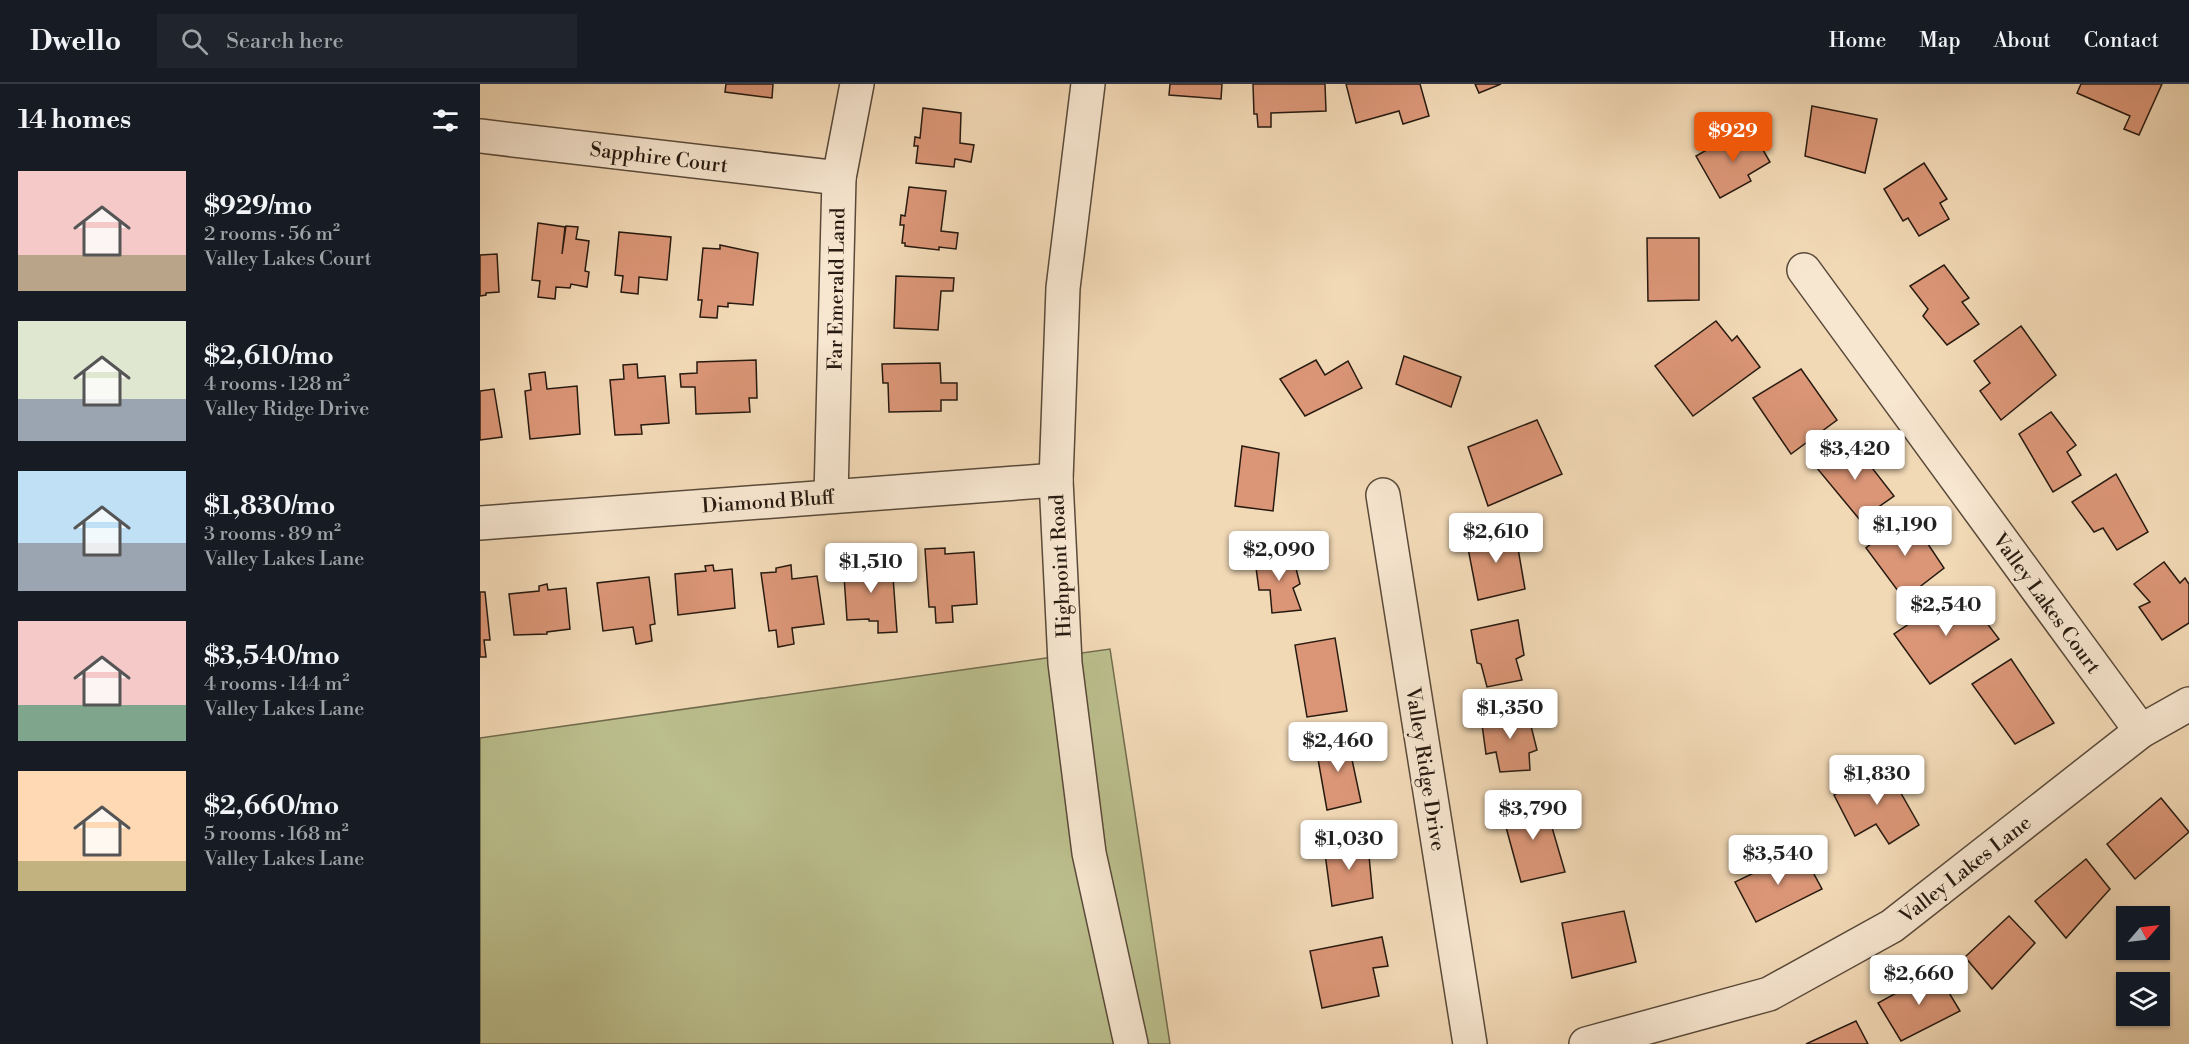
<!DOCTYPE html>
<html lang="en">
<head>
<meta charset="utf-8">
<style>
	:root { --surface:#171b24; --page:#20242c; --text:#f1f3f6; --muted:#9ea1a6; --line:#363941; --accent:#ea580c }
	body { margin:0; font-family:"Libre Bodoni",serif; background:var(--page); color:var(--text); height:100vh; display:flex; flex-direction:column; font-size:22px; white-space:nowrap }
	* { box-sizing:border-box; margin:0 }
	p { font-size:20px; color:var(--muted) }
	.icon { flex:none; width:33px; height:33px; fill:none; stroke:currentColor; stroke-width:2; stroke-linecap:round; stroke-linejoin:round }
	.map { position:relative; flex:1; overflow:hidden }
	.panel { display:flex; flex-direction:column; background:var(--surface); width:480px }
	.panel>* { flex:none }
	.needle { width:39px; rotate:62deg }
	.fabs { position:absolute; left:1636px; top:822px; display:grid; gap:12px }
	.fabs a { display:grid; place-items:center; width:54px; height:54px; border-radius:0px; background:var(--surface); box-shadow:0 2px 4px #0004; font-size:30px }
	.price { position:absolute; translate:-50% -51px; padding:0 14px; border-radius:6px; background:#fff; color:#222; font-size:20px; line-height:39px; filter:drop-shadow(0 2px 3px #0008) }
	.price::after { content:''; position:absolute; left:50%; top:36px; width:18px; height:14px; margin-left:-9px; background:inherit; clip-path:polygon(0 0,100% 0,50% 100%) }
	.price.active { background:var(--accent); color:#fff }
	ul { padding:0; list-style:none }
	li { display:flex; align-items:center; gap:18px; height:150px; padding:0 18px }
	li span { display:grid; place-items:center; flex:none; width:168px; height:120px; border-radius:0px; color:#555 }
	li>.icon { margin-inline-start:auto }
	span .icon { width:72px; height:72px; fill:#fffc; stroke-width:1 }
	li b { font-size:26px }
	h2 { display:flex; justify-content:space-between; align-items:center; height:72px; padding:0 18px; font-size:26px }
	header { display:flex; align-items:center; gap:36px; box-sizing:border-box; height:84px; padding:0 30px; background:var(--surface); border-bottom:2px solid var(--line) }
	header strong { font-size:28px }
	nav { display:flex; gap:33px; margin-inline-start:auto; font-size:21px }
	.search { width:420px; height:54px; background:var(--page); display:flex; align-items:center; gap:15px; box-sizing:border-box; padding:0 21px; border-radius:0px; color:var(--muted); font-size:22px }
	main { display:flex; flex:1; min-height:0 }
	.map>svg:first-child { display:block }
	.green { fill:#bbbf8d; stroke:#716c4e; stroke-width:1.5 }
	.building { fill:#db9677; stroke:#271a10; stroke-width:1.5 }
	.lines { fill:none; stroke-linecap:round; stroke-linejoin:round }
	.minor-casing { stroke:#5a4a3a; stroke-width:36 }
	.tertiary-casing { stroke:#5a4a3a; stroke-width:36 }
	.minor { stroke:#f7e6d0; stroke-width:33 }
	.tertiary { stroke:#f7e6d0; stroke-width:33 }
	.labels { text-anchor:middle; stroke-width:6; stroke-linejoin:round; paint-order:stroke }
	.street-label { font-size:20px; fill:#271a10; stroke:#f7e6d0 }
</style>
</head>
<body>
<header>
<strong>Dwello</strong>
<div class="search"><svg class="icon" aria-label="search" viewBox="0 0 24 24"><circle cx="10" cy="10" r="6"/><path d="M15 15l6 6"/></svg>Search here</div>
<nav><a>Home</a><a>Map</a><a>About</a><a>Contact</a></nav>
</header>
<main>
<section class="panel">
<h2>14 homes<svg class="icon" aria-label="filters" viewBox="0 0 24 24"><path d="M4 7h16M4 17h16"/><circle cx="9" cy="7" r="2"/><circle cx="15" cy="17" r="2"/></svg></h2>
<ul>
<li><span style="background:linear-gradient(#f6c9c9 70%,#b9a48a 0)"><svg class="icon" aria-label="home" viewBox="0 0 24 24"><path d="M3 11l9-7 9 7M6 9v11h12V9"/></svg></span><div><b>$929/mo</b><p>2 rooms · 56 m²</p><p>Valley Lakes Court</p></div></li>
<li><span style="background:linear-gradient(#dfe7d0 65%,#9aa5b1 0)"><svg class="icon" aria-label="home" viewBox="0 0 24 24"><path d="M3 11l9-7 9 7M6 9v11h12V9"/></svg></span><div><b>$2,610/mo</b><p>4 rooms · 128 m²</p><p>Valley Ridge Drive</p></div></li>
<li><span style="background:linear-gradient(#bfe0f5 60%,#9aa5b1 0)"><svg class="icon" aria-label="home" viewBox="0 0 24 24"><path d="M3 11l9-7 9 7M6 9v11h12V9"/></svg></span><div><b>$1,830/mo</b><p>3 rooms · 89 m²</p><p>Valley Lakes Lane</p></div></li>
<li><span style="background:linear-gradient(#f6c9c9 70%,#7fa58c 0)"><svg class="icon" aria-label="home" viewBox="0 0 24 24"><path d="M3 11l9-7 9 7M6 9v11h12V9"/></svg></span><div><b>$3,540/mo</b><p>4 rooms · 144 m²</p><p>Valley Lakes Lane</p></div></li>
<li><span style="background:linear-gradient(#ffd9b3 75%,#c2b280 0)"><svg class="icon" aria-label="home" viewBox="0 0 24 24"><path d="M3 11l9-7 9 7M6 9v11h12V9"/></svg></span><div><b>$2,660/mo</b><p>5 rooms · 168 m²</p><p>Valley Lakes Lane</p></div></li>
</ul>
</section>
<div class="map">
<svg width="1709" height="960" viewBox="0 0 1709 960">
	<rect width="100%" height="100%" fill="#f2d9b6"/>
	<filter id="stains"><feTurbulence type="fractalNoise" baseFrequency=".00333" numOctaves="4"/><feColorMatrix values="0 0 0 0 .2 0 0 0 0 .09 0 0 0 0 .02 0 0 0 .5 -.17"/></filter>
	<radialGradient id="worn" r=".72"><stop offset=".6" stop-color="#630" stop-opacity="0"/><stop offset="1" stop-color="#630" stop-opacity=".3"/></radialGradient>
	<!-- green -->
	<polygon class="green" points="630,565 690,960 0,960 0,654"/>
	<!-- building -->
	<g class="building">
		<polygon points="246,0 293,0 292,14 245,8"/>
		<polygon points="690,0 742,0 741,15 689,11"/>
		<polygon points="773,0 845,0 846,27 791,29 791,43 778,43 777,30 774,30"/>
		<polygon points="866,0 940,0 949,32 923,40 919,27 876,39"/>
		<polygon points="995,0 1021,0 999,9"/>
		<polygon points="1601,0 1682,0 1659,51 1644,45 1650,32 1597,9"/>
		<polygon points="1332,22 1397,35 1385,89 1325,72"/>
		<polygon points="443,24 481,29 480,59 494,61 491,78 475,75 474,83 436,79 438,62 434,62 435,53 440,54"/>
		<polygon points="1272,47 1290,78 1268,91 1271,97 1240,114 1216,72 1246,55 1251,62"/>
		<polygon points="1444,79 1467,115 1460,119 1469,135 1439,152 1428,134 1423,137 1404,105"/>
		<polygon points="429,103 466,107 461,147 478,149 476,165 459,163 459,166 425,162 425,159 422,159 424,141 420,141 421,131 425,132"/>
		<polygon points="58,139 85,143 82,170 86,142 98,143 96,155 109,157 105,187 109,188 107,203 91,200 90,204 76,203 75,215 58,213 60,197 52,196"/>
		<polygon points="139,148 191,153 187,196 159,193 158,210 141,208 143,192 135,191"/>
		<polygon points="1167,154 1219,154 1219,216 1168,217"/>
		<polygon points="240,161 278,169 273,221 248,219 248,223 238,222 237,234 220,233 222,216 218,216 223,164 240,165"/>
		<polygon points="17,170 19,208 6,209 6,211 0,212 0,171"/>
		<polygon points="1464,181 1489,214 1482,218 1499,240 1467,261 1443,232 1448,225 1430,202"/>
		<polygon points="416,192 474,194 473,207 461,207 458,246 414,244"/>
		<polygon points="1236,237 1252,257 1257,252 1280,283 1213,332 1175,282"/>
		<polygon points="1541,242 1576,291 1521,336 1500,307 1510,299 1494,277"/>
		<polygon points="924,272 981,293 971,323 916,300"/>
		<polygon points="276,276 277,314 269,314 270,328 216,330 215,303 201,303 200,290 217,289 217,278"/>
		<polygon points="836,276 845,291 868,277 882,304 825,332 800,295"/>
		<polygon points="460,279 461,299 477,299 477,316 461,316 461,327 409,328 408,299 403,299 402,280"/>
		<polygon points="157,280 158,294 185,292 189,339 161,341 162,350 135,351 130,296 144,295 143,281"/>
		<polygon points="1321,285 1357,336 1311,370 1273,314"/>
		<polygon points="65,288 67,305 97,302 100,350 50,355 45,307 51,306 49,290"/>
		<polygon points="14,305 22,353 0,356 0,307"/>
		<polygon points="1571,328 1596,361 1587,368 1601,391 1573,408 1539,350"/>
		<polygon points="1057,336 1082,390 1008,422 988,363"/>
		<polygon points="1371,357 1414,412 1380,436 1336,383"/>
		<polygon points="762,362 799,369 793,427 755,422"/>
		<polygon points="1636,390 1668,448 1637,466 1623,444 1614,448 1592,418"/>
		<polygon points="1428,430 1464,484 1424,515 1386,464"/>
		<polygon points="1035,447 1045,505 998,516 986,454"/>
		<polygon points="465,464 465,470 494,468 497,520 472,522 473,538 456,539 455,523 449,523 445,465"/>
		<polygon points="812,469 820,500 813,504 821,526 792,529 790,506 779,506 775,476"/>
		<polygon points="383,476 383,481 412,479 417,548 398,549 398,537 389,537 389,535 367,536 363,477"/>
		<polygon points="1684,478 1700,499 1705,494 1709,500 1709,539 1682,556 1659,523 1670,518 1654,500"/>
		<polygon points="233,481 234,487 252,485 255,524 198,531 195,490 226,487 225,482"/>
		<polygon points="311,481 312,495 337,492 344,540 312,544 314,560 298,563 296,546 289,547 281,489 296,488 296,484"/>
		<polygon points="169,493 175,540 170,541 172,557 156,560 153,543 123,547 117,499"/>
		<polygon points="67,500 68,506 86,504 90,545 67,548 67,550 34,551 29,510 59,507 59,502"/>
		<polygon points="1481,505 1519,555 1450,600 1414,550"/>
		<polygon points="0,508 5,508 10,556 4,556 6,573 0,573"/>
		<polygon points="1038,536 1044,571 1036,575 1042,596 1007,603 1001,580 997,579 991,546"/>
		<polygon points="855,554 867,627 827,633 815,561"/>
		<polygon points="1531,575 1574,639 1535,660 1492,600"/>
		<polygon points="1047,626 1057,666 1049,669 1050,686 1020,688 1016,668 1006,670 1001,633"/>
		<polygon points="867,652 881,718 847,726 835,658"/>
		<polygon points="1405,681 1439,741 1409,760 1396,740 1375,752 1354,711"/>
		<polygon points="1681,714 1709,748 1655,795 1627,760"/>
		<polygon points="1064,716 1085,788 1041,798 1021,725"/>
		<polygon points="887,751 893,814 852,822 844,762"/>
		<polygon points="1321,766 1342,805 1276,838 1255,798"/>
		<polygon points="1606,775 1630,805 1586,854 1555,817"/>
		<polygon points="1144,827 1156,878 1092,894 1082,839"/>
		<polygon points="1529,832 1555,859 1512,905 1485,873"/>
		<polygon points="902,853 908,882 893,884 899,912 842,924 830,867"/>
		<polygon points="1456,887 1480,927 1421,957 1398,919"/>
		<polygon points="1376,937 1388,960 1326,960"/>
	</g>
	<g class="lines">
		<defs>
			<g id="minor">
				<polyline points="0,52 359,94"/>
				<polyline points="1324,186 1661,647"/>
				<polyline points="903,411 990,960"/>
				<polyline points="351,412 359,94 377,0"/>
				<polyline points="0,439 576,396"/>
				<polyline points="1106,960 1289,910 1412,842 1661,647 1709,620"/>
			</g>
			<polyline id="tertiary" points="608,0 583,204 576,396 585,579 609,769 651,960"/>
		</defs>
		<!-- minor casing -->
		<use href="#minor" class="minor-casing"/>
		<!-- tertiary casing -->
		<use href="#tertiary" class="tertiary-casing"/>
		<!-- minor -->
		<use href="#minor" class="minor"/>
		<!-- tertiary -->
		<use href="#tertiary" class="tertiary"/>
	</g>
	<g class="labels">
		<!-- street labels -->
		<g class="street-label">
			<text transform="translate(179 73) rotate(7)" y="7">Sapphire Court</text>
			<text transform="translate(356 205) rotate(-89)" y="7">Far Emerald Land</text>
			<text transform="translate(288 417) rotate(-4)" y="7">Diamond Bluff</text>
			<text transform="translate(580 482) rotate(-93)" y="7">Highpoint Road</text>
			<text transform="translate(1567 519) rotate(54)" y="7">Valley Lakes Court</text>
			<text transform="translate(946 685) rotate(81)" y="7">Valley Ridge Drive</text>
			<text transform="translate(1485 785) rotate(-38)" y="7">Valley Lakes Lane</text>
		</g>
	</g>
	<rect width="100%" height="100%" filter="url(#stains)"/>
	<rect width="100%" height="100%" fill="url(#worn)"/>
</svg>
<div class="fabs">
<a><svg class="needle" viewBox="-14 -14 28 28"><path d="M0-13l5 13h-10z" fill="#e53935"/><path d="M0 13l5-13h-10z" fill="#9ea1a6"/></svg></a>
<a><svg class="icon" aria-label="layers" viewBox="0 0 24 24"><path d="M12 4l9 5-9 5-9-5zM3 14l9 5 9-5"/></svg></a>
</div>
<b class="price active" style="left:1253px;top:79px">$929</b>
<b class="price" style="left:1375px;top:397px">$3,420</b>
<b class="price" style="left:1425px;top:473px">$1,190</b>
<b class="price" style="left:1016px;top:480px">$2,610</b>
<b class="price" style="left:799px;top:498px">$2,090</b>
<b class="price" style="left:391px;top:510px">$1,510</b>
<b class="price" style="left:1466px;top:553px">$2,540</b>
<b class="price" style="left:1030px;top:656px">$1,350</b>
<b class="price" style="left:858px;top:689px">$2,460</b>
<b class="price" style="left:1397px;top:722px">$1,830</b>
<b class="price" style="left:1053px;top:757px">$3,790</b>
<b class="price" style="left:869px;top:787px">$1,030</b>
<b class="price" style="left:1298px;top:802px">$3,540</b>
<b class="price" style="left:1439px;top:922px">$2,660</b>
</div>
</main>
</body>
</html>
